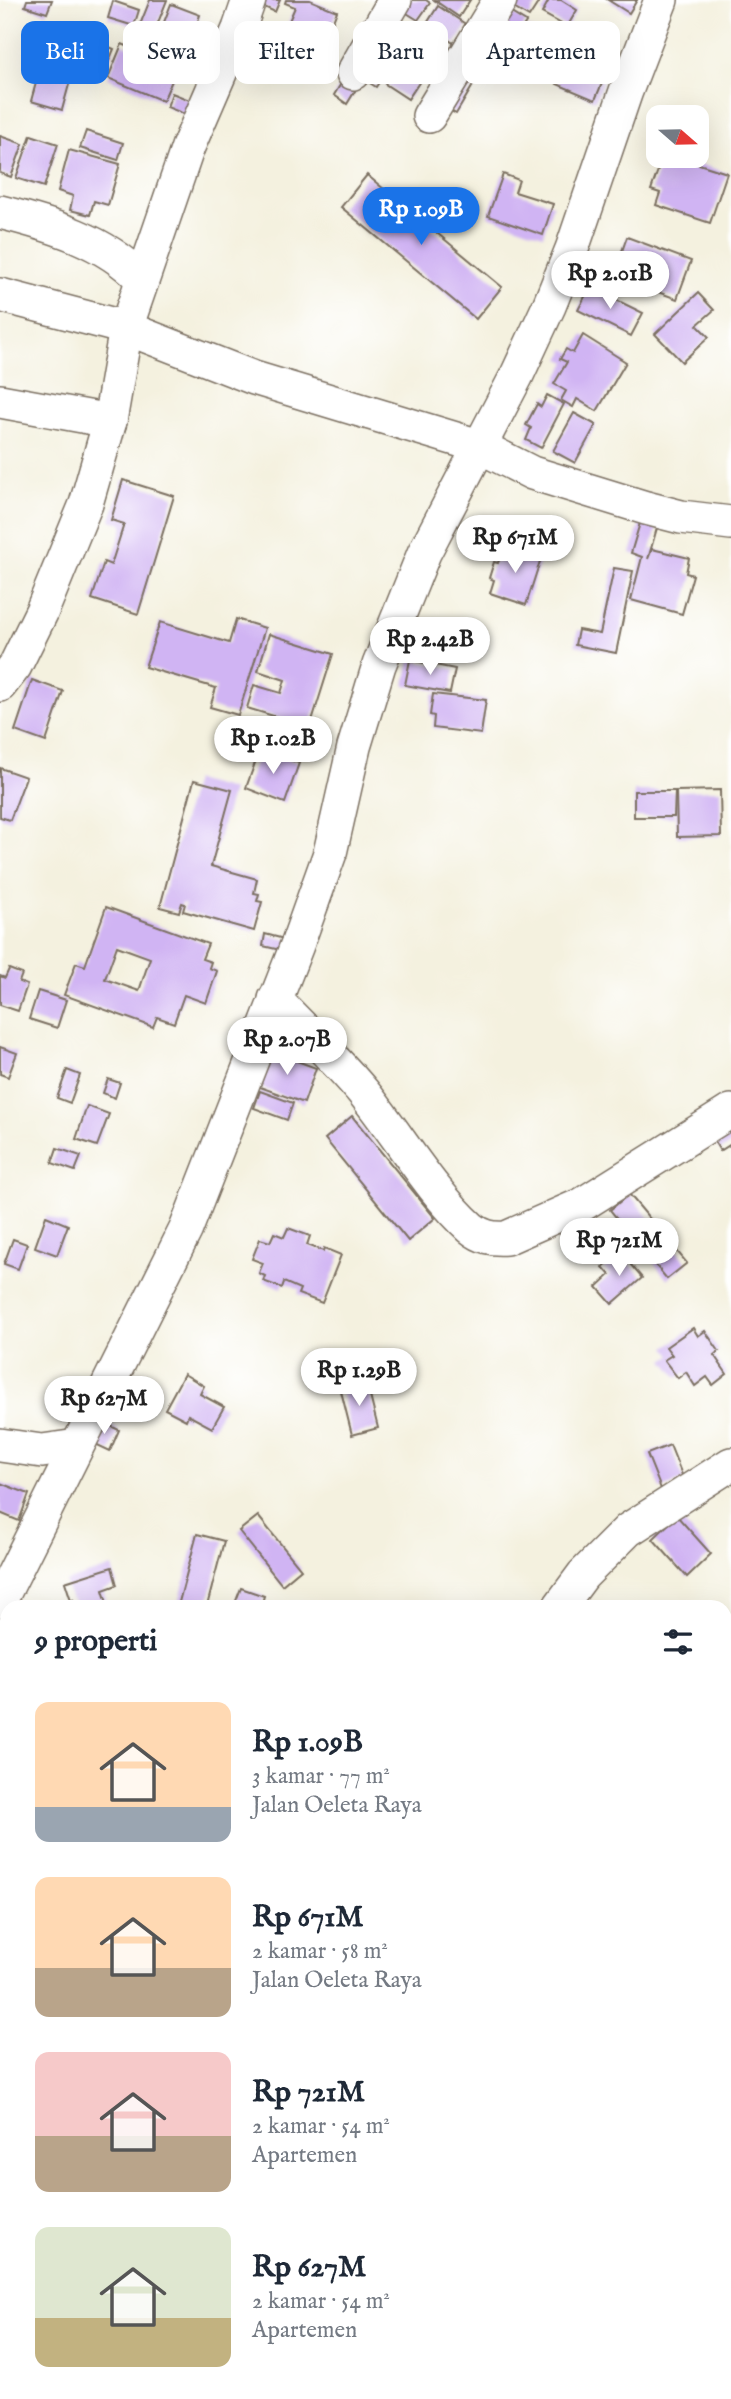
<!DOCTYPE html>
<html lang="id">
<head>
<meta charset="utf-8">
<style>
	:root { --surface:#fff; --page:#f2f2f3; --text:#1f2937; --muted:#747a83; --accent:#1a73e8 }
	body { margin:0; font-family:"IM FELL English",serif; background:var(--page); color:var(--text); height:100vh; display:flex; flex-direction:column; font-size:26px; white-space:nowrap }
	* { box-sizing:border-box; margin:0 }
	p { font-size:23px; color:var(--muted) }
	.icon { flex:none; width:38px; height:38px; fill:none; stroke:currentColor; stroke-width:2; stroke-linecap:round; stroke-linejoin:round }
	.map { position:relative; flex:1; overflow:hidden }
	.panel { position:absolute; left:0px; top:1600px; width:732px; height:800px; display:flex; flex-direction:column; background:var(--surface); border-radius:21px 21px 0 0; box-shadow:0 7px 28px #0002 }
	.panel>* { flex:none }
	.top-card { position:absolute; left:21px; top:21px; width:690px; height:63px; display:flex; gap:14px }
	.needle { width:46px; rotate:110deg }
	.tools { position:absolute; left:646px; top:105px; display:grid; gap:14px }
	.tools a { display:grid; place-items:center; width:63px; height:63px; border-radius:14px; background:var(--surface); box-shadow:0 7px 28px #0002; font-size:35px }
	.price { position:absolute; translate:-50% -60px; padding:0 16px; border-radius:24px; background:#fff; color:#222; font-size:23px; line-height:46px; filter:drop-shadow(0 2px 4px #0008) }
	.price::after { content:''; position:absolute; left:50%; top:42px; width:21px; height:16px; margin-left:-10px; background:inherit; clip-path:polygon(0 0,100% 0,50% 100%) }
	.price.selected { background:var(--accent); color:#fff }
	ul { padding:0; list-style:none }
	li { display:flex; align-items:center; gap:21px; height:175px; padding:0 35px }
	li span { display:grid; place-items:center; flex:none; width:196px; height:140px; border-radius:14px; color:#555 }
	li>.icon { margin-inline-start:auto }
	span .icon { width:84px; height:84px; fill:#fffc; stroke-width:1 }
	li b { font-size:30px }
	h2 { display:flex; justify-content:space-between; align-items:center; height:84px; padding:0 35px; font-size:30px }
	.chip { padding:0 24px; border-radius:14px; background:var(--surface); box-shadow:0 7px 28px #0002; font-size:24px; line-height:63px }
	.chip.selected { background:var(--accent); color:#fff }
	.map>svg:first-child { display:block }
	.building { fill:#d0b4f3; fill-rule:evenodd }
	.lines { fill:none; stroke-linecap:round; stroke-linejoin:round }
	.minor-casing { stroke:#7c7062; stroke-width:36 }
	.minor { stroke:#fff; stroke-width:33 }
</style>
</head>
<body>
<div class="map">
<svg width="731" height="2399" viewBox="0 0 731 2399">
	<rect width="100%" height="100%" fill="#fff"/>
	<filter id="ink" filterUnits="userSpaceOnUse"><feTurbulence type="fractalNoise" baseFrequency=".0143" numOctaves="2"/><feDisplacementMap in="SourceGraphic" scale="14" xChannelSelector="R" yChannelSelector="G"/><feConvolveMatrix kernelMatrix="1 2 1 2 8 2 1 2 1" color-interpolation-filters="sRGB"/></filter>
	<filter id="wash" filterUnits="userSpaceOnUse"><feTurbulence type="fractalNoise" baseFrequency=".00686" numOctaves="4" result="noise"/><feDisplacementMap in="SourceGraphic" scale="28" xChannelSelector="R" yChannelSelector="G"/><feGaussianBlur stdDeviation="1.57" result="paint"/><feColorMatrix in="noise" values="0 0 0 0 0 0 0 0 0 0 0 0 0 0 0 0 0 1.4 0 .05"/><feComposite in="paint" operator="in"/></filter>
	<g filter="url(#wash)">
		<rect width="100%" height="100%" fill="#f4f1df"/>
		<g id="blocks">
			<!-- building -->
			<g class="building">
				<polygon points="27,0 52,0 47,13 25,6"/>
				<polygon points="150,0 167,0 155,30 140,25"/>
				<polygon points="264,0 280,0 275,12 262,6"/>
				<polygon points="286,0 310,0 337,11 324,44 286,28 295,7 285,3"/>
				<polygon points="402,0 426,0 430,3 418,20 397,7"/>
				<polygon points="434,0 470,0 459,17"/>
				<polygon points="500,0 540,0 529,17"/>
				<polygon points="549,0 561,0 577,10 567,27 542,13"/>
				<polygon points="608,0 637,0 629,13"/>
				<polygon points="113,1 139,10 134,26 108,18"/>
				<polygon points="171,4 200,15 188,49 158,38"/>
				<polygon points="438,6 467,25 455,44 426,25"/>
				<polygon points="500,6 526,22 510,47 485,32"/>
				<polygon points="387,23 408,38 376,87 354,73"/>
				<polygon points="528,27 557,44 539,75 510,58"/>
				<polygon points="423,28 447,44 440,54 417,38"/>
				<polygon points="478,34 508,51 492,79 462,61"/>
				<polygon points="301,40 319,47 314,60 296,53"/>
				<polygon points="96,41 114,49 104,73 86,65"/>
				<polygon points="122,44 178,67 163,101 108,78"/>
				<polygon points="411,45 434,60 408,99 385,84"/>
				<polygon points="42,61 73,70 62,110 31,101"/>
				<polygon points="565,65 603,81 595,100 557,84"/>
				<polygon points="458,72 475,82 456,114 439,104"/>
				<polygon points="342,82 355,91 347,104 334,95"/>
				<polygon points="172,93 192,101 187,115 167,107"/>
				<polygon points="86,131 123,143 118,160 80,148"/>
				<polygon points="31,135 58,144 44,187 16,178"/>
				<polygon points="0,136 23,144 11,177 0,173"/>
				<polygon points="69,150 120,164 108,205 94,201 90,215 70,210 73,196 58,191"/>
				<polygon points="663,156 674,156 727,173 710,223 656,205 660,193 651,190"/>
				<polygon points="503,174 519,180 515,192 553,204 543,235 488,216"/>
				<polygon points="367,175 502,287 476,319 341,207"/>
				<polygon points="627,237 691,261 677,299 619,278 623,267 617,265"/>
				<polygon points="590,287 643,313 631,336 578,310"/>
				<polygon points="698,293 714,310 697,325 709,337 682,362 655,334"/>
				<polygon points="583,335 626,362 597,411 577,399 573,407 561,400 566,391 554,384 567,362 560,359 566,349 573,353"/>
				<polygon points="547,395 564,404 541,448 526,440 531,428 526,425 537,404 541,407"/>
				<polygon points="574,413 596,425 575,463 553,451"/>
				<polygon points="123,480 174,496 138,614 92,599 104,562 111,565 124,524 111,520"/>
				<polygon points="640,523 657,528 648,559 652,549 689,558 686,573 693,575 682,614 631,600 642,557 631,553"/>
				<polygon points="523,548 542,555 526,605 490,593 494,580 489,578 494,562 498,563 503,549 517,554"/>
				<polygon points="614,568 633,571 616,653 575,645 578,630 600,634"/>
				<polygon points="236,619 265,628 238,715 210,707 216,688 145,667 160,622 229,643"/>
				<polygon points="432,621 476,629 471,653 427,644"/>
				<polygon points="269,634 333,654 310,727 247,708 254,685 281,693 285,680 258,671"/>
				<polygon points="410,660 455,669 450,693 405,685"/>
				<polygon points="32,680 63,691 46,742 15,731"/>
				<polygon points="433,694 486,700 481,734 433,728 434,716 430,715"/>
				<polygon points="260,749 299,763 285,803 246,788"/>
				<polygon points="0,768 26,777 10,820 0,817"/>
				<polygon points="194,780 232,790 211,866 257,879 254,893 259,894 257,901 262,902 254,931 183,911 185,904 182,903 179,912 160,907"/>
				<polygon points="720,790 721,836 677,837 676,791"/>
				<polygon points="634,791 675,791 674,817 634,817"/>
				<path d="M106,907l102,37 -6,15 9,3 -2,6 8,3 -11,32 -22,-8 -10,28 -17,-6 -4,10 -89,-32 12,-32 9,3zM117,946l33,12 -11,33 -34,-12z"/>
				<polygon points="265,934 292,941 289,952 263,946"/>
				<polygon points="9,969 22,974 19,982 27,985 18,1011 0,1005 0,976 5,978"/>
				<polygon points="38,991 66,1000 57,1028 29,1019"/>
				<polygon points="0,1047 17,1053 8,1077 0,1074"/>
				<polygon points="270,1051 316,1068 304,1103 257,1086"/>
				<polygon points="67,1070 80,1075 70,1103 57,1098"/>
				<polygon points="108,1079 120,1083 115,1098 103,1093"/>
				<polygon points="260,1091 293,1103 287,1120 254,1108"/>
				<polygon points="87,1106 109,1114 97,1146 76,1139"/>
				<polygon points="352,1116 435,1218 408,1241 325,1139"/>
				<polygon points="731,1125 731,1144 720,1151 711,1136"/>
				<polygon points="57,1148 81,1156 75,1171 52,1163"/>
				<polygon points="629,1194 687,1263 667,1279 610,1210"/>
				<polygon points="46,1216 68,1225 57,1255 35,1247"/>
				<polygon points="288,1228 310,1236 307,1245 323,1251 324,1248 341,1255 322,1303 298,1294 300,1289 284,1282 282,1288 263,1281 265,1276 259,1273 263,1263 252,1259 260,1239 270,1242 274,1233 284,1237"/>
				<polygon points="13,1239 27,1244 18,1269 4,1264"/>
				<polygon points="620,1252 642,1278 612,1304 597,1287 610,1275 603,1267"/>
				<polygon points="693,1328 698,1336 705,1331 719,1351 714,1355 727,1374 713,1385 707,1377 695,1386 686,1372 678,1378 664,1360 672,1355 666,1347"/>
				<polygon points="184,1374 204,1386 200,1394 224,1407 212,1428 188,1415 186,1420 165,1409"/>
				<polygon points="366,1380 378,1428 352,1435 340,1387"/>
				<polygon points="98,1420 119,1430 110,1451 89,1441"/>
				<polygon points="670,1445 684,1480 661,1489 647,1454"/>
				<polygon points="0,1483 29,1494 19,1521 0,1513"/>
				<polygon points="258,1516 301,1569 282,1585 239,1531"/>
				<polygon points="677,1516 711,1554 687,1577 653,1539"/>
				<polygon points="197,1534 224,1541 207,1606 178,1606"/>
				<polygon points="112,1567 117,1585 103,1590 107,1603 97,1606 75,1606 73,1599 71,1600 65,1582"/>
				<polygon points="241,1588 264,1596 261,1606 234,1606"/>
				<polygon points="731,1770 731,1820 724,1822 724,1772"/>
				<polygon points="0,1940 7,1940 7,1994 0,1995"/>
				<rect x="0" y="2332" width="7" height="43"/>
				<polygon points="140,2392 169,2392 168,2397"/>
				<polygon points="259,2392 292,2392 290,2399 260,2399 257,2398"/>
				<polygon points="427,2392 465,2392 470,2394 468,2399 435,2399 426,2396"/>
			</g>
		</g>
	</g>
	<g filter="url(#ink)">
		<use href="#blocks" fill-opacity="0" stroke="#7c7062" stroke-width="2"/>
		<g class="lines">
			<defs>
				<g id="minor">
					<polyline points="353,73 395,0"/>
					<polyline points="429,116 500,0"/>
					<path d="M0,212c52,13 104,28 142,67"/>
					<polyline points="0,295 126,328 188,147 239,29 249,0"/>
					<polyline points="0,401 110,421"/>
					<polyline points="0,685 15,666 42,611 86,504 110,421 126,328 254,378 479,446 532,473 646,508 681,517 731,523"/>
					<path d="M275,999c29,31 62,61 89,94 34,42 68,100 107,135 11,9 21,11 35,10l77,-34 148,-93"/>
					<polyline points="0,1445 42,1451 77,1446"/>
					<polyline points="0,1601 186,1229 297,945 330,853 354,747 379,665 424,553 517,375 549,306 572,249 626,91 661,0"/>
					<polyline points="560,1606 583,1575 628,1530 731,1464"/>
					<polyline points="0,1746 7,1745"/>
					<polyline points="724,1882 731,1880"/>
					<polyline points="724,2177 731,2176"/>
					<polyline points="25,2392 56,2399"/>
					<polyline points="528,2399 532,2392"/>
				</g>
			</defs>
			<!-- minor casing -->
			<use href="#minor" class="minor-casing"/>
			<!-- minor -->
			<use href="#minor" class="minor"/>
		</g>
	</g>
</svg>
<div class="tools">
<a><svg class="needle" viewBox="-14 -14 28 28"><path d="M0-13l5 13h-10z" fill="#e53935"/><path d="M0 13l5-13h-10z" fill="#747a83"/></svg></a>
</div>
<b class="price selected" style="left:421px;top:247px">Rp 1.09B</b>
<b class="price" style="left:610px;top:311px">Rp 2.01B</b>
<b class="price" style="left:515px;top:575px">Rp 671M</b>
<b class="price" style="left:430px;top:677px">Rp 2.42B</b>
<b class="price" style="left:273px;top:776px">Rp 1.02B</b>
<b class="price" style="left:287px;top:1077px">Rp 2.07B</b>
<b class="price" style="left:619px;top:1278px">Rp 721M</b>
<b class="price" style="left:359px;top:1408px">Rp 1.29B</b>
<b class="price" style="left:104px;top:1436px">Rp 627M</b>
<div class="top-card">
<a class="chip selected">Beli</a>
<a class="chip">Sewa</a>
<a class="chip">Filter</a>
<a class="chip">Baru</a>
<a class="chip">Apartemen</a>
</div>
<section class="panel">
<h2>9 properti<svg class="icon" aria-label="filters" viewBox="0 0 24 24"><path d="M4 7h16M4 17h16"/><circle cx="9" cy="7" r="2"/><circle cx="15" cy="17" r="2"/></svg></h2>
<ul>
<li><span style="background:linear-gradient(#ffd9b3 75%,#9aa5b1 0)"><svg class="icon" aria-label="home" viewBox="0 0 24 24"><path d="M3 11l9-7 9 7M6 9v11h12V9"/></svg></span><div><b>Rp 1.09B</b><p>3 kamar · 77 m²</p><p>Jalan Oeleta Raya</p></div></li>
<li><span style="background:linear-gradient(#ffd9b3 65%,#b9a48a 0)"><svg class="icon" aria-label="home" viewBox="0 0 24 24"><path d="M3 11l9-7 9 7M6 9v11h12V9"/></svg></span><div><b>Rp 671M</b><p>2 kamar · 58 m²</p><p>Jalan Oeleta Raya</p></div></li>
<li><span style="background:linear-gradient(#f6c9c9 60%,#b9a48a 0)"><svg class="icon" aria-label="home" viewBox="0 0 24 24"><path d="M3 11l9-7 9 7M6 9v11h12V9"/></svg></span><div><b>Rp 721M</b><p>2 kamar · 54 m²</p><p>Apartemen</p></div></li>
<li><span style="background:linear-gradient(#dfe7d0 65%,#c2b280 0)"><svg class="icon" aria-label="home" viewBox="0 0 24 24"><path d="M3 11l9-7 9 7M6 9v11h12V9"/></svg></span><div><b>Rp 627M</b><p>2 kamar · 54 m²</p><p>Apartemen</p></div></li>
</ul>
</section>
</div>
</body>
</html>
